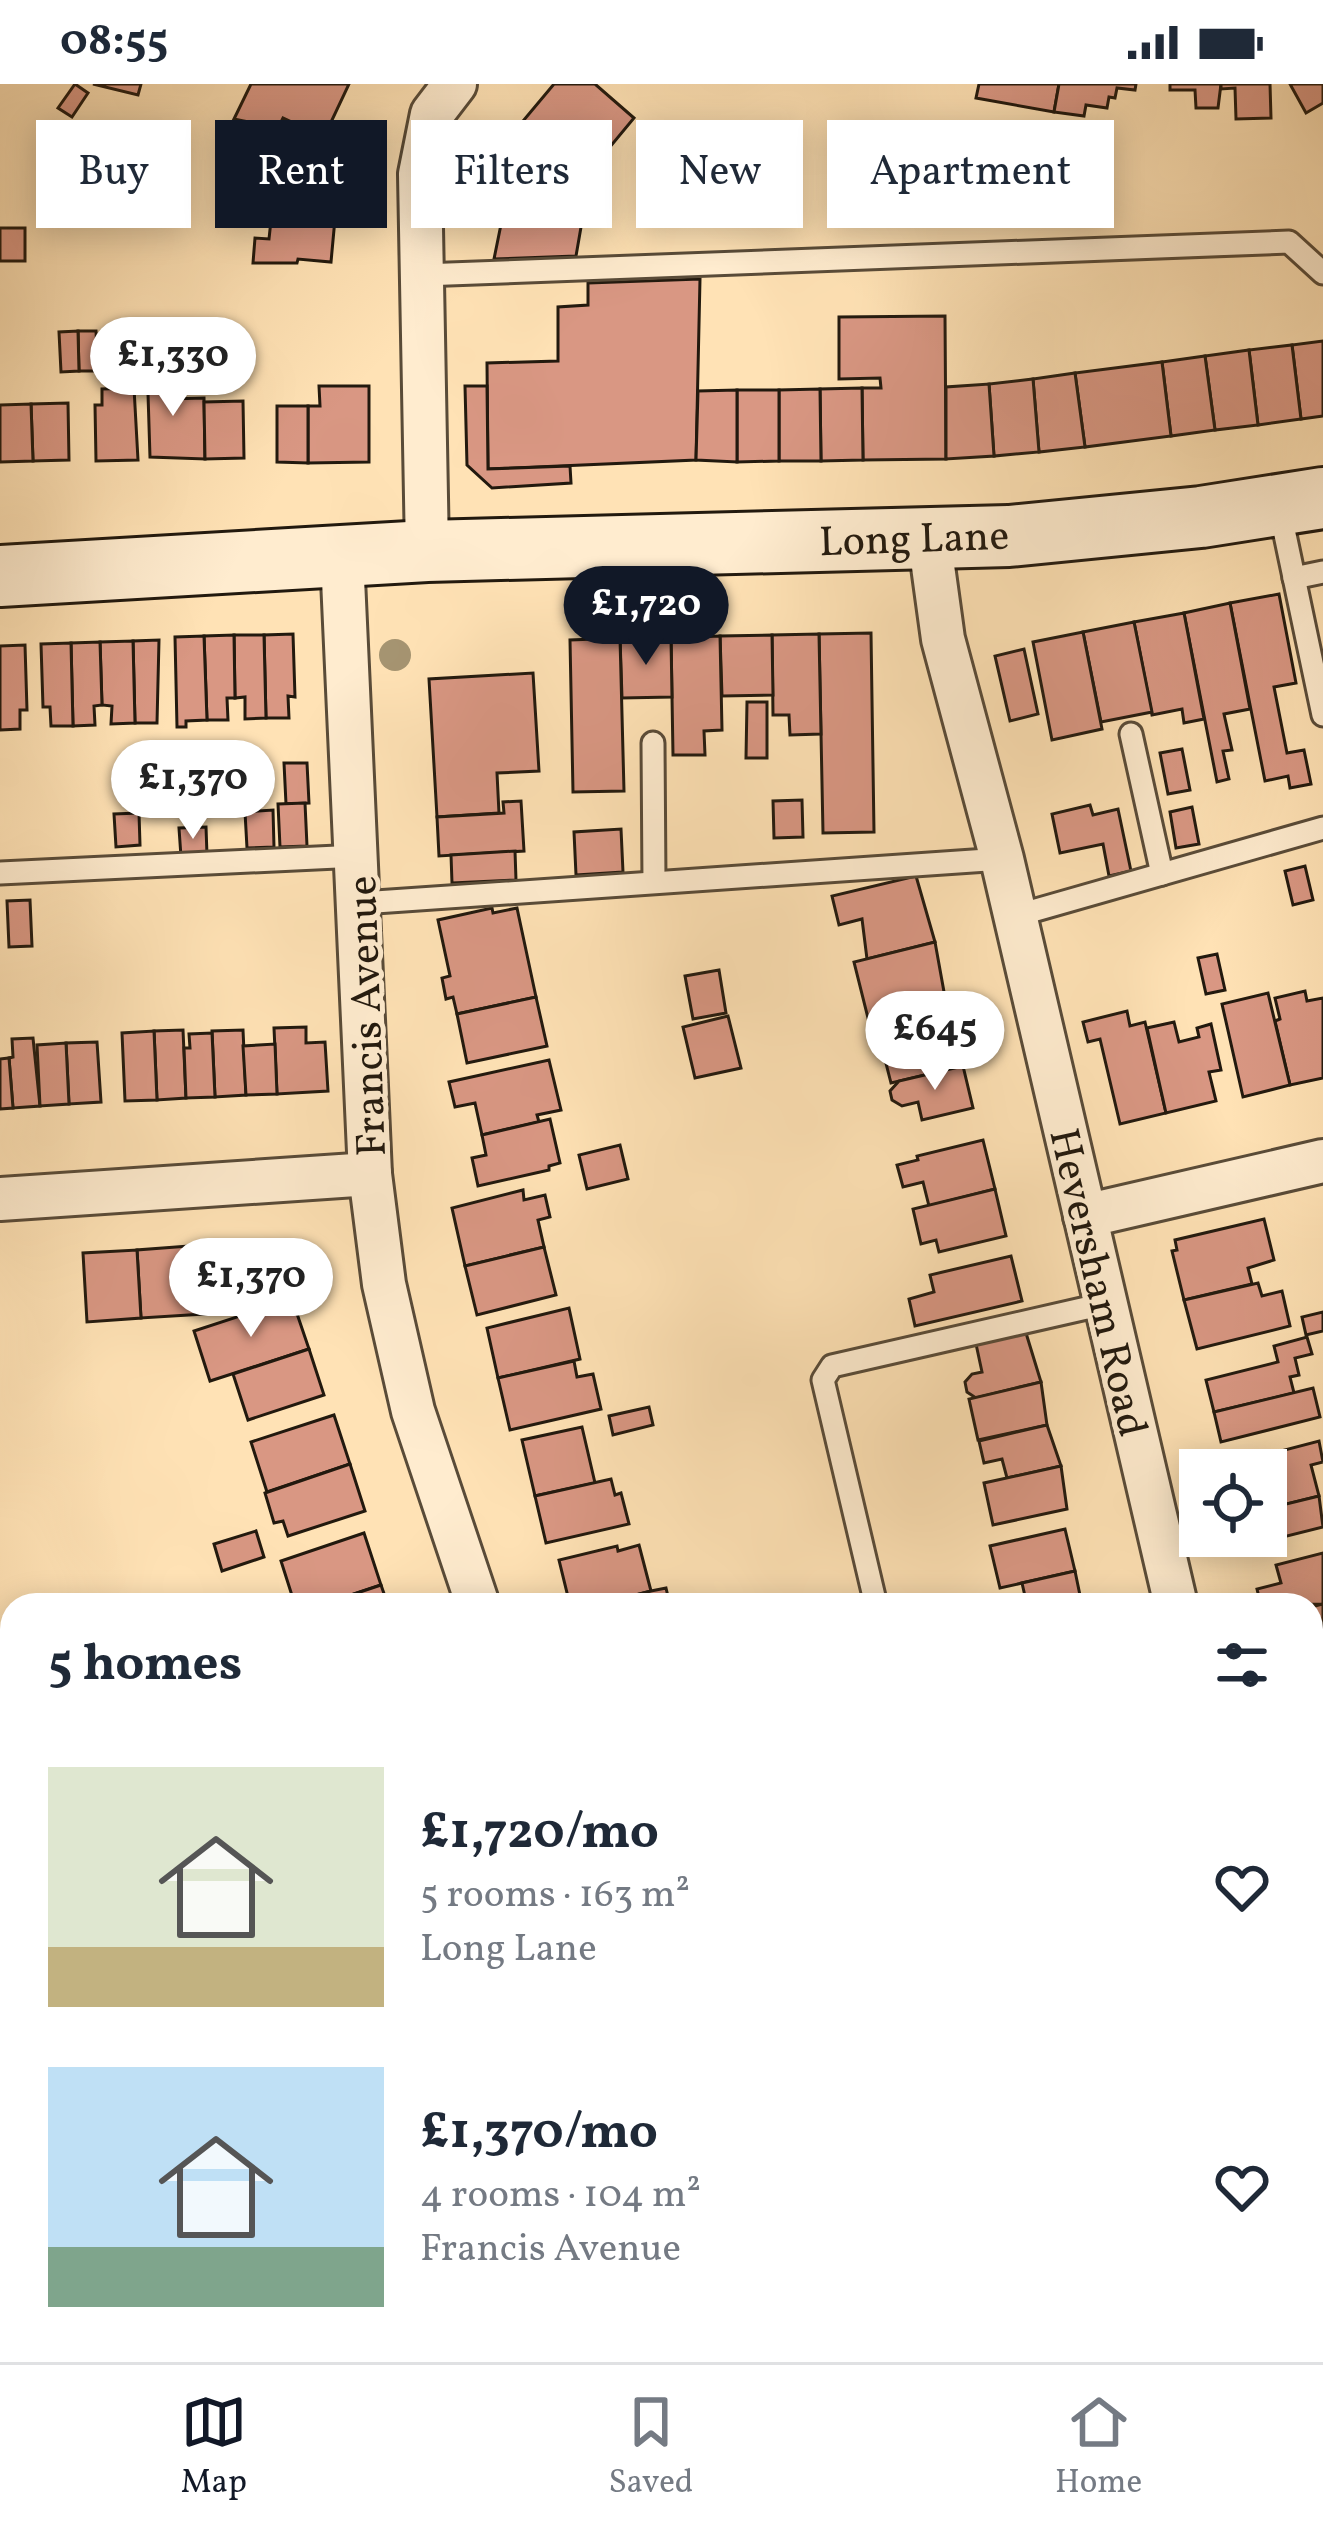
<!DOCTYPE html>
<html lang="en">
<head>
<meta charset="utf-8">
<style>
	:root { --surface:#fff; --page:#f6f6f7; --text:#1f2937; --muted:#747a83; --line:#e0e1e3; --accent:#111827 }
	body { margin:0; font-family:Vollkorn,serif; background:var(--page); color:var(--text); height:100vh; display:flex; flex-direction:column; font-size:45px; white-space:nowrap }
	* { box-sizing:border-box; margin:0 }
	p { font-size:39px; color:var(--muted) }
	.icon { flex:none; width:66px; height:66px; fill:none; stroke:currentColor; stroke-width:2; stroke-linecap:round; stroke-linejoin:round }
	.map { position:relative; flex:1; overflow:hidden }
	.panel { position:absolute; left:0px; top:1509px; width:1323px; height:771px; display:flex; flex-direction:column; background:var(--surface); border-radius:36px 36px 0 0; box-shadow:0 6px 30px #0003 }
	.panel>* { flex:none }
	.top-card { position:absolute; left:36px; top:36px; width:1251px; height:108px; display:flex; gap:24px }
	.tools { position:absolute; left:1179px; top:1365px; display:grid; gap:24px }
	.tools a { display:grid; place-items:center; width:108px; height:108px; border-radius:0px; background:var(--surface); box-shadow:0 6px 30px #0003; font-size:60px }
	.price { position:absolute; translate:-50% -102px; padding:0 27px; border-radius:42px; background:#fff; color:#222; font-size:39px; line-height:78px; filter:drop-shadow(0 3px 6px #0008) }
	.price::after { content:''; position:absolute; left:50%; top:72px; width:36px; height:27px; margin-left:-18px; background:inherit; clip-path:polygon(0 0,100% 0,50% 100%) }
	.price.current { background:var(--accent); color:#fff }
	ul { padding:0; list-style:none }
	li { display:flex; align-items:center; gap:36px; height:300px; padding:0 48px }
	li span { display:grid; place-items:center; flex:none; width:336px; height:240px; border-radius:0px; color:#555 }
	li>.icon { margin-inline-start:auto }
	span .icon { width:144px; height:144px; fill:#fffc; stroke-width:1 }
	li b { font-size:51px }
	h2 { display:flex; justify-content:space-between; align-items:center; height:144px; padding:0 48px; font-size:51px }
	.tag { padding:0 42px; border-radius:0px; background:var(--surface); box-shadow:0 6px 30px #0003; font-size:42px; line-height:108px }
	.tag.current { background:var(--accent); color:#fff }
	.status { display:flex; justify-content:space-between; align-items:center; height:84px; padding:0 60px; background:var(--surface); direction:ltr }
	.status svg { height:33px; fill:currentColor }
	.tab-bar { display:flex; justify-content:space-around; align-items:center; height:168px; border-top:3px solid var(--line); background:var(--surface); font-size:33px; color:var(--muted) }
	.tab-bar a { display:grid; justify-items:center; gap:6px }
	.tab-bar .current { color:var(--accent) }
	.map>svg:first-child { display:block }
	.building { fill:#d99783; stroke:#22190e; stroke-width:3 }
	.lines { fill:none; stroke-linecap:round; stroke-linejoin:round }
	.lane-casing { stroke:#594b38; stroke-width:27 }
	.street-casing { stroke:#594b38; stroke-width:48 }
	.secondary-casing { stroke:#22190e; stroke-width:66 }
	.lane { stroke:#ffeccf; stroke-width:21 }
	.street { stroke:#ffeccf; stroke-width:42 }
	.secondary { stroke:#ffeccf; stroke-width:60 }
	.tree { fill:#a59471 }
	.labels { text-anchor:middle; stroke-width:10; stroke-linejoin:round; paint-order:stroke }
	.street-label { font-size:42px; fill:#22190e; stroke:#ffeccf }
</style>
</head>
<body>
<div class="status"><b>08:55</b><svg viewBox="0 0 49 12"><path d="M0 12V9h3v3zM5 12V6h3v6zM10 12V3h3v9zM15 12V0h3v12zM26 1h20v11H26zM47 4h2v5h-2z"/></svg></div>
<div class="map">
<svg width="1323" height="2278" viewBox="0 0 1323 2278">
	<rect width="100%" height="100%" fill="#ffe2b5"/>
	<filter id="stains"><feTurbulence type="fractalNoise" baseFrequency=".00167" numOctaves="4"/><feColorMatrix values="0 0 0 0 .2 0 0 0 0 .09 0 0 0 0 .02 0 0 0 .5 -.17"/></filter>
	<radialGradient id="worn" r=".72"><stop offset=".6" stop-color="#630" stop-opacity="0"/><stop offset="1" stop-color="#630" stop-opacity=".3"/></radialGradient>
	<!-- building -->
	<g class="building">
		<polygon points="75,0 88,9 72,33 58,24"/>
		<polygon points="93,0 141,0 138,11"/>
		<polygon points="251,0 349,0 324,53 283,34 278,44 234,35"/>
		<polygon points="554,0 595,0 634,34 605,69 580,48 573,56 523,37"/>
		<polygon points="979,0 1059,0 1054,28 976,14"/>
		<polygon points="1059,0 1136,0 1135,6 1117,4 1115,14 1109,13 1107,24 1086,21 1084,32 1054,28"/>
		<polygon points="1170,0 1221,0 1218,24 1196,24 1195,6 1170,6"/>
		<polygon points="1221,0 1270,0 1271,34 1236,35 1235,4 1221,5"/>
		<polygon points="1290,0 1323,0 1323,19 1306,29"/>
		<polygon points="521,38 579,60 575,81 586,83 579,119 508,106"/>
		<polygon points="286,55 342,61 336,124 273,118 275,97 255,95 257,71 285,74"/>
		<polygon points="508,106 585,120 576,172 494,175"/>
		<polygon points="273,118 336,124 331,178 298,175 297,179 253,179 255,154 269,155"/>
		<rect x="0" y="144" width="25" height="33"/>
		<polygon points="700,195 696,376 488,385 487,279 558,277 558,223 588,221 588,199"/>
		<polygon points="945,232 946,375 863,376 862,304 881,304 880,294 839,295 839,233"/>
		<polygon points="78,247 96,247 98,287 79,287"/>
		<polygon points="78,247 79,287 61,288 59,248"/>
		<polygon points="1323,257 1323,332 1301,335 1292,261"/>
		<polygon points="1292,261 1301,335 1258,341 1249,266"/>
		<polygon points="1249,266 1258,341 1215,346 1205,272"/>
		<polygon points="1205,272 1215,346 1171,352 1162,278"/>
		<polygon points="169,277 170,315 204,314 205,375 150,373 147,278"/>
		<polygon points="1162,278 1171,352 1085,363 1075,289"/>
		<polygon points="1075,289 1085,363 1039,368 1033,295"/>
		<polygon points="1033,295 1039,368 994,372 989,300"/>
		<polygon points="989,300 994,372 946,375 946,303"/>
		<polygon points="319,302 369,302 369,378 308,379 308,322 320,322"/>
		<polygon points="465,302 487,302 488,385 570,382 571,399 492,404 467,381"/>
		<polygon points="134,304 138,376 96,377 95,321 102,321 102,305"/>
		<polygon points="862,304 863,376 821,377 820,305"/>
		<polygon points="820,305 821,377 779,377 779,306"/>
		<polygon points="737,306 779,306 779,377 737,378"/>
		<polygon points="737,306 737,378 696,376 698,307"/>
		<polygon points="243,317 244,374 205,375 204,318"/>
		<polygon points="68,319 69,376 33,377 31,320"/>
		<polygon points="31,320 33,377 0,378 0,321"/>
		<polygon points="277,322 308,322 308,379 277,378"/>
		<polygon points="1279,510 1296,599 1274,603 1287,669 1304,666 1311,700 1290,704 1288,692 1265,697 1230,519"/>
		<polygon points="1230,519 1250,625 1224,630 1232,666 1223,667 1229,695 1217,698 1184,529"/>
		<polygon points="1184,529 1204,635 1184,639 1182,625 1152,631 1134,538"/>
		<polygon points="1134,538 1152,628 1101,638 1083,548"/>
		<polygon points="1083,548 1102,645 1052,656 1033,558"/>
		<polygon points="871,549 874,748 823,749 819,550"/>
		<polygon points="293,550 295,613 288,612 289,634 266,634 264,551"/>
		<polygon points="819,550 821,650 790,651 789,631 773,631 772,551"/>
		<polygon points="234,551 264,551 266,634 245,635 245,613 235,614"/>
		<polygon points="234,551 235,614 227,614 228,636 207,636 204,552"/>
		<polygon points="772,551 773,611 722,612 720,552"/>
		<polygon points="204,552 207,636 186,637 186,643 177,643 175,553"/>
		<polygon points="720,552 722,646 704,647 705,671 673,671 671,554"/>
		<polygon points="620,554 671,554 672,613 622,614"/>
		<polygon points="620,554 624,707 573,708 570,556"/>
		<polygon points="159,556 157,639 135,639 133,557"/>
		<polygon points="133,557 135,639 111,640 112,622 102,621 100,558"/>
		<polygon points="100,558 102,621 94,622 95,641 73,642 71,559"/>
		<polygon points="71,559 73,642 51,642 50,623 43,623 41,560"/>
		<polygon points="25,561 27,626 20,626 20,645 0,646 0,562"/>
		<polygon points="1024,565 1038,630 1010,637 995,572"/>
		<polygon points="533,589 539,687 497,689 499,729 437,733 429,595"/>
		<polygon points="747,618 767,618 767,674 746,674"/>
		<polygon points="1182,665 1190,706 1168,710 1160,669"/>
		<polygon points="284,679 307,679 309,719 286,720"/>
		<polygon points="802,716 803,753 774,754 773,717"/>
		<polygon points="521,717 524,767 439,772 437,733 504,729 503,718"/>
		<polygon points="305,719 307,762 280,763 278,720"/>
		<polygon points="1090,721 1093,731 1118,725 1131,787 1109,792 1103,760 1060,769 1052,730"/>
		<polygon points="1192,723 1199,760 1176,764 1170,728"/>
		<polygon points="273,726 274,763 247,764 245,728"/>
		<polygon points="139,729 140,761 116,763 114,730"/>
		<polygon points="206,743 207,771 181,773 179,744"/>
		<polygon points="621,745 623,788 576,791 574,748"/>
		<polygon points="515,767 516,796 452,799 451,771"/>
		<polygon points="1305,782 1313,816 1293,821 1285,787"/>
		<polygon points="916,792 935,858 867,875 862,835 839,841 832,812"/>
		<polygon points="30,816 32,862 9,863 7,817"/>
		<polygon points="492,824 493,829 517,824 536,913 457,930 453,913 446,915 442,894 450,892 438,836"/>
		<polygon points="935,858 946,919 869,938 854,878"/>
		<polygon points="1217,870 1225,906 1206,910 1198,874"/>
		<polygon points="719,886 726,929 693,935 685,892"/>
		<polygon points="1305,907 1307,917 1323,914 1323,994 1290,1001 1275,937 1280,935 1275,914"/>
		<polygon points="1268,909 1290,1001 1243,1013 1222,920"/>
		<polygon points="536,913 547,962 467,979 457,930"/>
		<polygon points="945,924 963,982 891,999 877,944"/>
		<polygon points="1127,927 1130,942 1145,938 1166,1029 1120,1040 1100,955 1088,958 1083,938"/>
		<polygon points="728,932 741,984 695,994 683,943"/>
		<polygon points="1174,938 1179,958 1199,953 1197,944 1211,940 1221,986 1209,988 1216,1017 1166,1029 1147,944"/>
		<polygon points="306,943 306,959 325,958 328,1007 277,1010 274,944"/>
		<polygon points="183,946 186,1014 157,1016 154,947"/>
		<polygon points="243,946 246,1011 215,1013 212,947"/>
		<polygon points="154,947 157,1016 125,1017 122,949"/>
		<polygon points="212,949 215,1013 186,1014 184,964 190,964 189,950"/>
		<polygon points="33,954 40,1022 13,1024 9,974 13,973 12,955"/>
		<polygon points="97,958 101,1018 69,1020 66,959"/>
		<polygon points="66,959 69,1020 40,1022 37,961"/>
		<polygon points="275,960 277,1010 246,1011 243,962"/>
		<polygon points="9,974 13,1024 0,1025 0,975"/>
		<polygon points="549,976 561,1026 537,1031 539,1038 482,1051 475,1019 455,1023 449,998"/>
		<polygon points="963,982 973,1024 922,1036 918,1018 902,1022 892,1016 890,1007 899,997"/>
		<polygon points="550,1035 560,1079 549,1082 549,1086 478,1102 472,1074 486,1071 482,1051"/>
		<polygon points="983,1056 995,1105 929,1122 923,1098 903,1103 897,1081 918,1076 917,1072"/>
		<polygon points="620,1061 628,1095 587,1105 579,1071"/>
		<polygon points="995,1105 1006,1152 939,1168 936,1156 921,1160 913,1125"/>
		<polygon points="523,1106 524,1116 545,1111 550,1133 538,1136 544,1163 465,1182 452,1124"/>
		<polygon points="1264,1135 1274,1176 1248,1184 1252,1200 1184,1216 1172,1167 1177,1166 1175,1156"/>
		<polygon points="215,1160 220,1229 141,1234 137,1166"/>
		<polygon points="544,1163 556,1211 477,1231 465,1182"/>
		<polygon points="137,1166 141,1234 87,1238 83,1169"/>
		<polygon points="1011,1172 1022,1217 915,1242 909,1215 934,1208 930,1191"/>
		<polygon points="1258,1199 1262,1212 1282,1207 1290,1242 1197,1265 1184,1216"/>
		<polygon points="292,1215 309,1265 210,1297 194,1247"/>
		<polygon points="569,1224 580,1275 498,1294 487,1244"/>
		<polygon points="1323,1228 1323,1247 1306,1251 1302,1233"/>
		<polygon points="1026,1249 1041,1298 976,1314 967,1308 965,1298 972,1290 982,1288 976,1260"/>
		<polygon points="1307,1253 1312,1270 1295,1274 1299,1291 1290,1293 1294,1309 1214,1328 1206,1296 1278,1278 1274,1262"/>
		<polygon points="309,1265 324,1311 248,1336 233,1290"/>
		<polygon points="574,1277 577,1293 593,1290 601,1325 510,1346 498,1294"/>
		<polygon points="1041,1298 1047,1341 978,1356 969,1315"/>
		<polygon points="1313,1304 1320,1333 1221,1358 1214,1328"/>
		<polygon points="649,1323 653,1341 613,1351 609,1332"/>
		<polygon points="334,1331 350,1380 267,1408 251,1358"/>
		<polygon points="1047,1341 1061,1382 1007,1394 1002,1375 984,1379 979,1357"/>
		<polygon points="582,1343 595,1399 535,1412 522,1356"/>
		<polygon points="1319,1357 1323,1378 1311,1381 1319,1412 1266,1425 1266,1392 1277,1389 1273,1369"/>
		<polygon points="350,1380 365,1427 288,1452 283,1437 274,1439 265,1409"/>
		<polygon points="1061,1382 1067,1425 993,1441 984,1399"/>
		<polygon points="611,1395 615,1411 621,1409 629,1440 546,1459 535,1412"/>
		<polygon points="1319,1412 1323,1443 1247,1462 1244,1452 1266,1452 1266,1425"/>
		<polygon points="1065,1445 1075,1487 1000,1504 990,1462"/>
		<polygon points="256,1447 264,1473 222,1487 214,1460"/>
		<polygon points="364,1449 381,1501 321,1521 295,1521 281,1477"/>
		<polygon points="639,1461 651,1507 597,1521 570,1521 559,1476 617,1462 618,1467"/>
		<polygon points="1323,1469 1323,1520 1261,1521 1257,1505 1281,1499 1276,1481"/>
		<polygon points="1075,1487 1082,1521 1027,1521 1022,1499"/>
		<polygon points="381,1501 388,1521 321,1521"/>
		<polygon points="666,1504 670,1521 597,1521 651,1507"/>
		<polygon points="1323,1520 1323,1569 1318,1571 1314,1556 1311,1557 1311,1523"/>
		<polygon points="1323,1596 1323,1632 1311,1635 1311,1599"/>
		<polygon points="12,1625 12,1652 0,1656 0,1630"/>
		<polygon points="1323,1632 1323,1666 1311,1669 1311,1635"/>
		<polygon points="1323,1700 1323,1751 1313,1753 1311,1703"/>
		<polygon points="12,1852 12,1889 0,1893 0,1856"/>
		<polygon points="12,1889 12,1926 0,1930 0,1893"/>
		<polygon points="147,2268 168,2268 172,2278 119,2278"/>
		<polygon points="544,2268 637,2268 639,2275 547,2278"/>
		<polygon points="795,2268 859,2268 861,2278 797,2278"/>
		<polygon points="1186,2268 1260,2268 1261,2271 1234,2278 1188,2278"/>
	</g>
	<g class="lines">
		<defs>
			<g id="lane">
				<polyline points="422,191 1289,158 1323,189"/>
				<polyline points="1279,422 1323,631"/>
				<polyline points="1294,494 1323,488"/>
				<polyline points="1131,650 1162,790"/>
				<polyline points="653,659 654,798"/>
				<polyline points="0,789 358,772"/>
				<polyline points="361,819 1002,775"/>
				<polyline points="1015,832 1323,744"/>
				<polyline points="876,1521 823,1296 832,1282 1104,1220"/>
			</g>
			<g id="street">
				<polyline points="929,453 943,555 1002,775 1176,1521"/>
				<polyline points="427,467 420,90 432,30 455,0"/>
				<polyline points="342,473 370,1090 384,1200 413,1327 478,1521"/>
				<polyline points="0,1115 370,1090"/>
				<polyline points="1085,1132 1323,1077"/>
				<polyline points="1311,2090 1323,2141"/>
				<polyline points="0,2164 12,2198"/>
				<polyline points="37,2268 40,2278"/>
				<polyline points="717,2268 720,2278"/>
			</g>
			<polyline id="secondary" points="0,492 427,467 1009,452 1201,433 1323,414"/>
		</defs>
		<!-- lane casing -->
		<use href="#lane" class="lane-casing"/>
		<!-- street casing -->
		<use href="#street" class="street-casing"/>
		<!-- secondary casing -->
		<use href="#secondary" class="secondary-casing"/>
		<!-- lane -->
		<use href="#lane" class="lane"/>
		<!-- street -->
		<use href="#street" class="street"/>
		<!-- secondary -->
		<use href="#secondary" class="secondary"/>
	</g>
	<!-- trees -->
	<circle class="tree" cx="395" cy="571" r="16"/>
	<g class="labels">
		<!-- street labels -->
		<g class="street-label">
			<text transform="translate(914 453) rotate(-2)" y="15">Long Lane</text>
			<text transform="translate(365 932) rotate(-92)" y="15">Francis Avenue</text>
			<text transform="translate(1100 1198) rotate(77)" y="15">Heversham Road</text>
		</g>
	</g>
	<rect width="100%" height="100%" filter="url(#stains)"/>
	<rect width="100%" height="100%" fill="url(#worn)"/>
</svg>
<div class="tools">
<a><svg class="icon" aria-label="locate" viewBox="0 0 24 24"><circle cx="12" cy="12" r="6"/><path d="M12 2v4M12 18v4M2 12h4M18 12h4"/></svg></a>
</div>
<b class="price" style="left:173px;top:335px">£1,330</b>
<b class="price current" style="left:646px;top:584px">£1,720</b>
<b class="price" style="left:193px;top:758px">£1,370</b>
<b class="price" style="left:935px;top:1009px">£645</b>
<b class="price" style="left:251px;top:1256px">£1,370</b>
<div class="top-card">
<a class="tag">Buy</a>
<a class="tag current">Rent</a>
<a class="tag">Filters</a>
<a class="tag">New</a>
<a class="tag">Apartment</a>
</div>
<section class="panel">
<h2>5 homes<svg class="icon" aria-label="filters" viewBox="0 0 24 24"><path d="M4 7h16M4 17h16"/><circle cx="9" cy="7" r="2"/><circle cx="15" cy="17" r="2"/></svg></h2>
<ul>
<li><span style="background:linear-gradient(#dfe7d0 75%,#c2b280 0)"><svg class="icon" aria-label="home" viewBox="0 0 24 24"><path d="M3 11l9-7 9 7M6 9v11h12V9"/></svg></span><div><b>£1,720/mo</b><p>5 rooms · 163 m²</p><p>Long Lane</p></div><svg class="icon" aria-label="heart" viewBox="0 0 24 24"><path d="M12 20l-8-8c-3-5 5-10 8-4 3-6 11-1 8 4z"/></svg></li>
<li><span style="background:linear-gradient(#bfe0f5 75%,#7fa58c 0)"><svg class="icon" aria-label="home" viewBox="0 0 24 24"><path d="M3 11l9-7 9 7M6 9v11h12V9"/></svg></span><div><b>£1,370/mo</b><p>4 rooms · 104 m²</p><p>Francis Avenue</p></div><svg class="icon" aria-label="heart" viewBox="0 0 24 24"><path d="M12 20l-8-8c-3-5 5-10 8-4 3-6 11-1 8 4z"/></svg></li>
</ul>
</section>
</div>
<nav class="tab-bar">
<a class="current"><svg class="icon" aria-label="map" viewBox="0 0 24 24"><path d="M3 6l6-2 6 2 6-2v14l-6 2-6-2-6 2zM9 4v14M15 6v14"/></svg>Map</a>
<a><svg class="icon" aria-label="saved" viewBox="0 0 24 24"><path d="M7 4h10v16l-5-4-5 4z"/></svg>Saved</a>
<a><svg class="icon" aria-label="home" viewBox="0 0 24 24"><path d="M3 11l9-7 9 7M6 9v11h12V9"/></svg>Home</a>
</nav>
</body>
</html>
